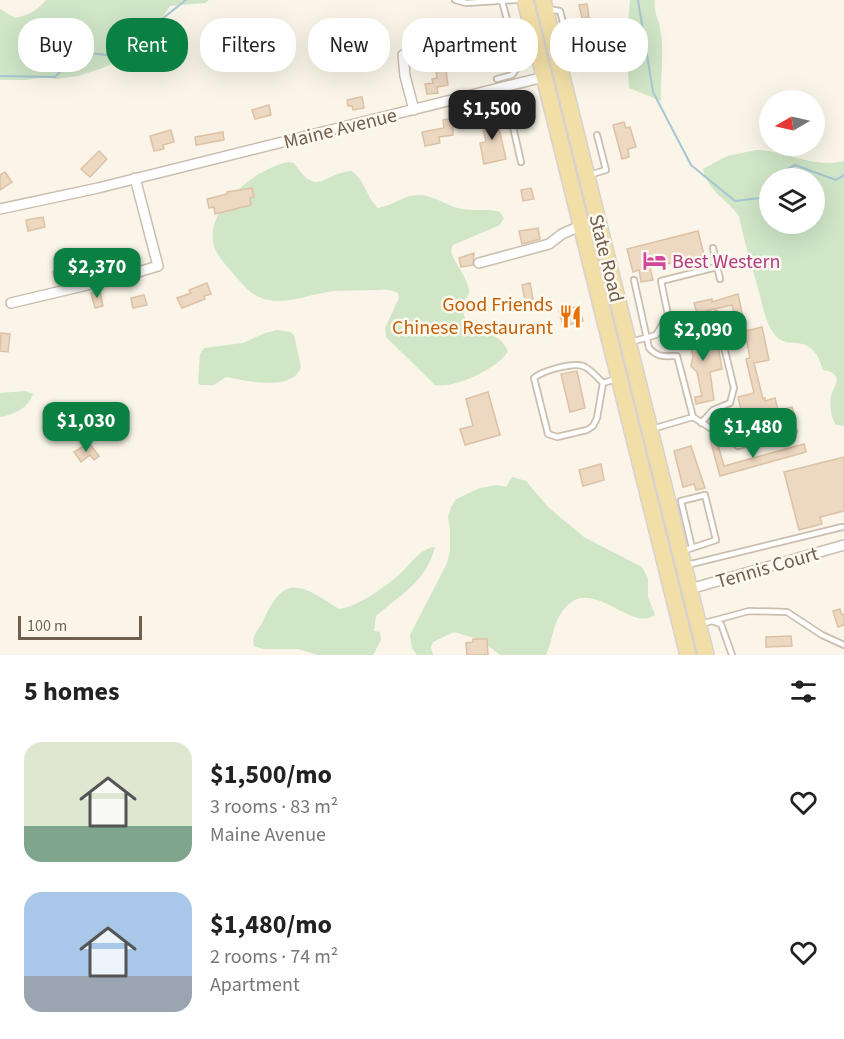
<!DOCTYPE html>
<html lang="en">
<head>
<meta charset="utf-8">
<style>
	:root { --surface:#fff; --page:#f6f6f6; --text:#222; --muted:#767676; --accent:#0b8043 }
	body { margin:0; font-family:"Source Sans 3",sans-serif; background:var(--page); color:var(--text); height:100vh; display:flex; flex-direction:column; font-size:22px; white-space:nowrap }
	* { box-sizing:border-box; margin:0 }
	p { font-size:20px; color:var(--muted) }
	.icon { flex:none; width:33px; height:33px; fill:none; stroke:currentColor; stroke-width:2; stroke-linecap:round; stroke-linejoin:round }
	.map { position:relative; height:655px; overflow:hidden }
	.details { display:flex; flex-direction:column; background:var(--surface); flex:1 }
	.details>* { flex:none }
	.top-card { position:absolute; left:18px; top:18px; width:808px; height:54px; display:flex; gap:12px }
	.needle { width:39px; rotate:261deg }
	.buttons { position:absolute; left:759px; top:90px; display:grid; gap:12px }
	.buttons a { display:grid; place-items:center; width:66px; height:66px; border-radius:50%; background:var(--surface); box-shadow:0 6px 24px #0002; font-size:30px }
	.scale { position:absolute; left:18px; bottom:15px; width:124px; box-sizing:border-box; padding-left:6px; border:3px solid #715f4e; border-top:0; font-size:16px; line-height:21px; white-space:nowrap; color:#715f4e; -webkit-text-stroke:4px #fdf9ee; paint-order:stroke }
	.price { position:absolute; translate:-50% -51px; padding:0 14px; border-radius:12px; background:var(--accent); color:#fff; font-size:20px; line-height:39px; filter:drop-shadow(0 2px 3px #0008) }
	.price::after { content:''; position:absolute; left:50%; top:36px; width:18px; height:14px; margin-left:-9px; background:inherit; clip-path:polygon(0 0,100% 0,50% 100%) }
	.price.active { background:#222; color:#fff }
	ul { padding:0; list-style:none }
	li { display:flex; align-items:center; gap:18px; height:150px; padding:0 24px }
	li span { display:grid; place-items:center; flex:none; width:168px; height:120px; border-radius:18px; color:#555 }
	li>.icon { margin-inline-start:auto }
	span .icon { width:72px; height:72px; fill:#fffc; stroke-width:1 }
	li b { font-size:26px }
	h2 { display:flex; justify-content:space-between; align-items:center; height:72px; padding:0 24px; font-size:26px }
	.chip { padding:0 21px; border-radius:24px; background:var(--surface); box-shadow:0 6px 24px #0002; font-size:21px; line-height:54px }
	.chip.active { background:var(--accent); color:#fff }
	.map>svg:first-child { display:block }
	.green { fill:#d0e6c7; fill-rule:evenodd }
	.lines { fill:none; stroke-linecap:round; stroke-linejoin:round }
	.stream { stroke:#a5c6d2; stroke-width:2 }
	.building { fill:#edd8c2; stroke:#ddc1a4; stroke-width:1.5 }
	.lane-casing { stroke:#cbbeaf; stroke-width:8 }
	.street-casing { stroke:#cbbeaf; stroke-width:12 }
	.primary-casing { stroke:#d7d2cd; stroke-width:18 }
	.lane { stroke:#fff; stroke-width:4.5 }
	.street { stroke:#fff; stroke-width:9 }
	.primary { stroke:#f2dfa7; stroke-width:15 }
	.labels { text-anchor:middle; stroke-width:5; stroke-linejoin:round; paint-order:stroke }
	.street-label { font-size:20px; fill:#715f4e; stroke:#fdf9ee }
	.hotel-label { font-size:20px; fill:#b23c85; stroke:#fdf9ee; text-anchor:start }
	.food-label { font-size:20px; fill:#c56008; stroke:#fdf9ee; text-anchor:end }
</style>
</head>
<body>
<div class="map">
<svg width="844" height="655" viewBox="0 0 844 655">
	<rect width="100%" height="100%" fill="#faf5e8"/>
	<!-- green -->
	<g class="green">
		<path d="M46,0h163l-4,3 -35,3 -6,9 -6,13 -19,15 -8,10 -8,6 -23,10 -22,7 -22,3 -9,-2 -21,3h-26v-71l15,9c14,-3 22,-7 31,-18z"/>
		<path d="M630,0h25c-2,11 3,17 5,28 5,25 0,48 1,73l-32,-13 -2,-31 -6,-12 3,-13 4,-8z"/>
		<path d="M756,150c29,0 57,19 88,11v265l-8,-1c-5,-7 -7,-20 -5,-29 1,-7 8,-13 5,-19 -2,-5 -8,-6 -13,-7 -12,-42 -34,-17 -48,-35 -10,-12 -12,-29 -16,-43 -7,-25 -15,-51 -20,-76 -13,-18 -31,-24 -36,-47l24,-13zM770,178h44v46h-44z"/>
		<path d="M289,162l5,1c24,36 29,10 57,8 14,8 15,26 27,37 14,-2 26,-13 40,-13 14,-1 27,10 40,13 14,4 29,0 42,4l4,6 -4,7 -47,20 -2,7c5,14 16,24 18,39 0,6 -4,7 -5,12 -3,7 1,17 6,23 9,11 27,2 38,25 -9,17 -54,38 -73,34l-49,-48 -1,-9 14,-30 -1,-5c-8,-4 -13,-4 -22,-3 -13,0 -27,1 -41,1 -24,2 -53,17 -76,6 -10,-4 -17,-14 -24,-21 -7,-9 -17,-18 -21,-30 -11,-36 43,-79 75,-84z"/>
		<path d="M277,330l13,2 4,3 7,32c-9,26 -57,13 -75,10l-12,8h-14l-2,-2 2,-29 4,-6 39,-5 22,-10z"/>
		<path d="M26,391l7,3c-5,14 -19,21 -33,23v-24z"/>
		<path d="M512,477l14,4 22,26 36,30 58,30 6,11v19l7,18c-24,18 -63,-40 -90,-7 -13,15 -11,30 -19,47h-46l-19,-15 -27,-8 -21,10 -2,5 2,8h-16l-5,-7 -2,-13 37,-72 3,-12v-22l-2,-12 3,-10 5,-8 24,-11 17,-3 9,2z"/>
		<path d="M435,547c-9,35 -34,47 -59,69l-2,15 6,1 1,8 -8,15h-55l-20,-6h-34l-10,-3c-3,-11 5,-16 9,-25 22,-49 38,-36 76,-12 18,-2 46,-22 60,-34 11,-10 20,-26 36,-28z"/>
	</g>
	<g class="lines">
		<!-- stream -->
		<g class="stream">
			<polyline points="638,0 653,92 691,165 735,201 760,198 770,178 795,165 836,180 844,175"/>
			<polyline points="0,76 55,77 80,52 115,56 186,0"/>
		</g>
	</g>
	<!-- building -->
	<g class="building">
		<polygon points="587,4 589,17 582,18 579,5"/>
		<polygon points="586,18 589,30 586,31 589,43 579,45 571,21"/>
		<polygon points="413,33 422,33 423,51 409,51 409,40 413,40"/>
		<polygon points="508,43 513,61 492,67 487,48"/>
		<polygon points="446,70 448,85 437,87 438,93 427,94 425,84 433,83 432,79 437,78 436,72"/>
		<polygon points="360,97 362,97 364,108 353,110 352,106 348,106 347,100"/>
		<polygon points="269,105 271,115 255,119 252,110"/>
		<polygon points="496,115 506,159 484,164 480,143 486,142 481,118"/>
		<polygon points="453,118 453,135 439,137 440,143 425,146 422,132 444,128 443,120"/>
		<polygon points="624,122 626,128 630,127 636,147 628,149 629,157 622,159 613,125"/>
		<polygon points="171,130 174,142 163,145 164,149 154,151 150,136"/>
		<polygon points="223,132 224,140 196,145 195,137"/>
		<polygon points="99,151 107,159 90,177 81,169"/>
		<polygon points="5,172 12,182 0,190 0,175"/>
		<polygon points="252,188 254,197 250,198 251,205 215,214 214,207 209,208 207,199 227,194 227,192"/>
		<polygon points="531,188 534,199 523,201 521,190"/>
		<polygon points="43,217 45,227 28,231 26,220"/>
		<polygon points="538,228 540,239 522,244 519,231"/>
		<polygon points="698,231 704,255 650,268 653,280 641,282 639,270 633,272 627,249"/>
		<polygon points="474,253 473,265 461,267 459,258"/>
		<polygon points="79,255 86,277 76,280 75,276 56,282 53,272 71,268 68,258"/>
		<polygon points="207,283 211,294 204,296 205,299 182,308 177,298 191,293 189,290"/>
		<polygon points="530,283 533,299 525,300 522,285"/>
		<polygon points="100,291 103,306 95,308 91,293"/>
		<polygon points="738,294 746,331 762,327 769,360 754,363 763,399 765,398 765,401 775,398 778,411 792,407 794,414 736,429 735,425 721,429 719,419 742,413 738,397 754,393 746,359 750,358 746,338 741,339 732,305 697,313 694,303 712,299 712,302"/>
		<polygon points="144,295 147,305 133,308 131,298"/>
		<polygon points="579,306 583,321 563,326 559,311"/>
		<polygon points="696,323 704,349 718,346 722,369 710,372 714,400 696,404 695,397 702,396 697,372 691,366 693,356 686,331 680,333 679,326"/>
		<polygon points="1,333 10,334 8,352 0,351"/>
		<polygon points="577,371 585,408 570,412 561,374"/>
		<polygon points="488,392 500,435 465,445 460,429 473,426 466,399"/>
		<polygon points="716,438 724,466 804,444 806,452 720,476 710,439"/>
		<polygon points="89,443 99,456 94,460 90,455 81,462 74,452"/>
		<polygon points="691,446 705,488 696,490 694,484 683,487 674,451"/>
		<polygon points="844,457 844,511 820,517 822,524 799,530 784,472"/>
		<polygon points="601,464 604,480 583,486 579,470"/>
		<polygon points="840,609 842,615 844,614 844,625 838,627 833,611"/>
		<polygon points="791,636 792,646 766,647 766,637"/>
		<polygon points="473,639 487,639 488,655 467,655 466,643 473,642"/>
	</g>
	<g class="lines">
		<defs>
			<g id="lane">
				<polyline points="455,0 466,3 516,0"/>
				<polyline points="548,9 560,11 570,49 568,59 561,63"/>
				<polyline points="497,79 512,75 519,65 502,1"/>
				<polyline points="504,87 521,162"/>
				<polyline points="589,175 606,170 597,135"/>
				<polyline points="713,248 720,279"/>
				<path d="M634,280l15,68c9,10 16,8 28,8l16,61"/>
				<polyline points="631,342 656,335 668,315 661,281 717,267"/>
				<path d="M603,383c-5,-5 -12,-13 -18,-16 -10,-6 -43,4 -51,11l14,56 9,3 30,-7 6,-4 4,-8 6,-35 13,-4"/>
				<polyline points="701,423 713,410 730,403 734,388 716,314"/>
				<polyline points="652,429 693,417 738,446 794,431"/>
				<polyline points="683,551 716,540 705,495 681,501 692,548"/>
				<polyline points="687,565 842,527"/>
				<polyline points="712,621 749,611 787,612 822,635 844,645"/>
				<polyline points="701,624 712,621 721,624 732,655"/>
			</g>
			<g id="street">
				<polyline points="403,55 405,76 414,110"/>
				<polyline points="0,209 98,188 544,77"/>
				<polyline points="479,263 549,244 562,234 580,226"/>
				<polyline points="11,303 125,276 158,266 135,178"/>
				<polyline points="690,589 844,545"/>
			</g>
			<g id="primary">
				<polyline points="525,0 688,655"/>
				<polyline points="543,0 706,655"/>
			</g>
		</defs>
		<!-- lane casing -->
		<use href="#lane" class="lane-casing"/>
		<!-- street casing -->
		<use href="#street" class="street-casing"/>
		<!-- primary casing -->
		<use href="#primary" class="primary-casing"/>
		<!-- lane -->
		<use href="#lane" class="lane"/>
		<!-- street -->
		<use href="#street" class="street"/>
		<!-- primary -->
		<use href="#primary" class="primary"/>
	</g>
	<!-- icons -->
	<defs>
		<symbol id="hotel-bare" viewBox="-9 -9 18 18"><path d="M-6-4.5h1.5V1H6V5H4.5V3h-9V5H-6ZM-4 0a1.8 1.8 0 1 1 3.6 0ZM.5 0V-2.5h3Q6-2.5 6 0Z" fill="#d1479c" stroke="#fdf9ee" stroke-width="2.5" paint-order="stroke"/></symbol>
		<symbol id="restaurant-bare" viewBox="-9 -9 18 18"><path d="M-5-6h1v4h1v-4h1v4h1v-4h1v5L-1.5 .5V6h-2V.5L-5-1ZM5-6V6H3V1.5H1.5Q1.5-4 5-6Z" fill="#e8710a" stroke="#fdf9ee" stroke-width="2.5" paint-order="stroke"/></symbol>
	</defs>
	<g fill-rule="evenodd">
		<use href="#hotel-bare" x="638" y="244" width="33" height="33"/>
		<use href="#restaurant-bare" x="554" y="300" width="33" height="33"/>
	</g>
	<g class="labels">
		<!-- street labels -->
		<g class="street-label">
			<text transform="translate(340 128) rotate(-14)" y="7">Maine Avenue</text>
			<text transform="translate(607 258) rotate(76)" y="7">State Road</text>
			<text transform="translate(767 567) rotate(-16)" y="7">Tennis Court</text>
		</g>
		<!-- hotel labels -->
		<g class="hotel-label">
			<text x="672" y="268">Best Western</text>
		</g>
		<!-- food labels -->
		<g class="food-label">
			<text x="553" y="311">Good Friends<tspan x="553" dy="23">Chinese Restaurant</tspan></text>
		</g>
	</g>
</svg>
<div class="buttons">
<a><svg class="needle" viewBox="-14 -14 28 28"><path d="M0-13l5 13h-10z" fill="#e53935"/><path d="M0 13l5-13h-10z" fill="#767676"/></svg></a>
<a><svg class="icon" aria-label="layers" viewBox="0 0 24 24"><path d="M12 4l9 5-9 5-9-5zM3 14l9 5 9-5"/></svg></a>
</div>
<div class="scale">100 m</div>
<b class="price active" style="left:492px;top:141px">$1,500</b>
<b class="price" style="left:97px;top:299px">$2,370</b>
<b class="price" style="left:703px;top:362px">$2,090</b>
<b class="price" style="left:86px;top:453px">$1,030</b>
<b class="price" style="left:753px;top:459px">$1,480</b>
<div class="top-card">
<a class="chip">Buy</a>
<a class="chip active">Rent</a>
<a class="chip">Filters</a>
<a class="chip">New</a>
<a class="chip">Apartment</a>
<a class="chip">House</a>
</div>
</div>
<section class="details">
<h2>5 homes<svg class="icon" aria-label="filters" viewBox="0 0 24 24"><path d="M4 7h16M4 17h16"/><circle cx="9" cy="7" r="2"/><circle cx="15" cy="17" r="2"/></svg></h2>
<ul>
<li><span style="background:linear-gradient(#dfe7d0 70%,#7fa58c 0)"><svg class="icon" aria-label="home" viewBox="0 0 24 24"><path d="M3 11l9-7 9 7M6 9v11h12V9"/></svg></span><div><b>$1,500/mo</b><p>3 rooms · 83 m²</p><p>Maine Avenue</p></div><svg class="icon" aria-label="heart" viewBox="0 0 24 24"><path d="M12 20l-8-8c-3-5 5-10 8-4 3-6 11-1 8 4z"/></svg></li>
<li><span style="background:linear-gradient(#a9c7e8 70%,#9aa5b1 0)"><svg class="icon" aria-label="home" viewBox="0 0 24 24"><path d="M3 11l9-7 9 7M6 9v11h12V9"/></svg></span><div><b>$1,480/mo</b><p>2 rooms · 74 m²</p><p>Apartment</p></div><svg class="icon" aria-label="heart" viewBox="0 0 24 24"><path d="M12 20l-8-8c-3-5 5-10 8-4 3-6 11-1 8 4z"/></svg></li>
</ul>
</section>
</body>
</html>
